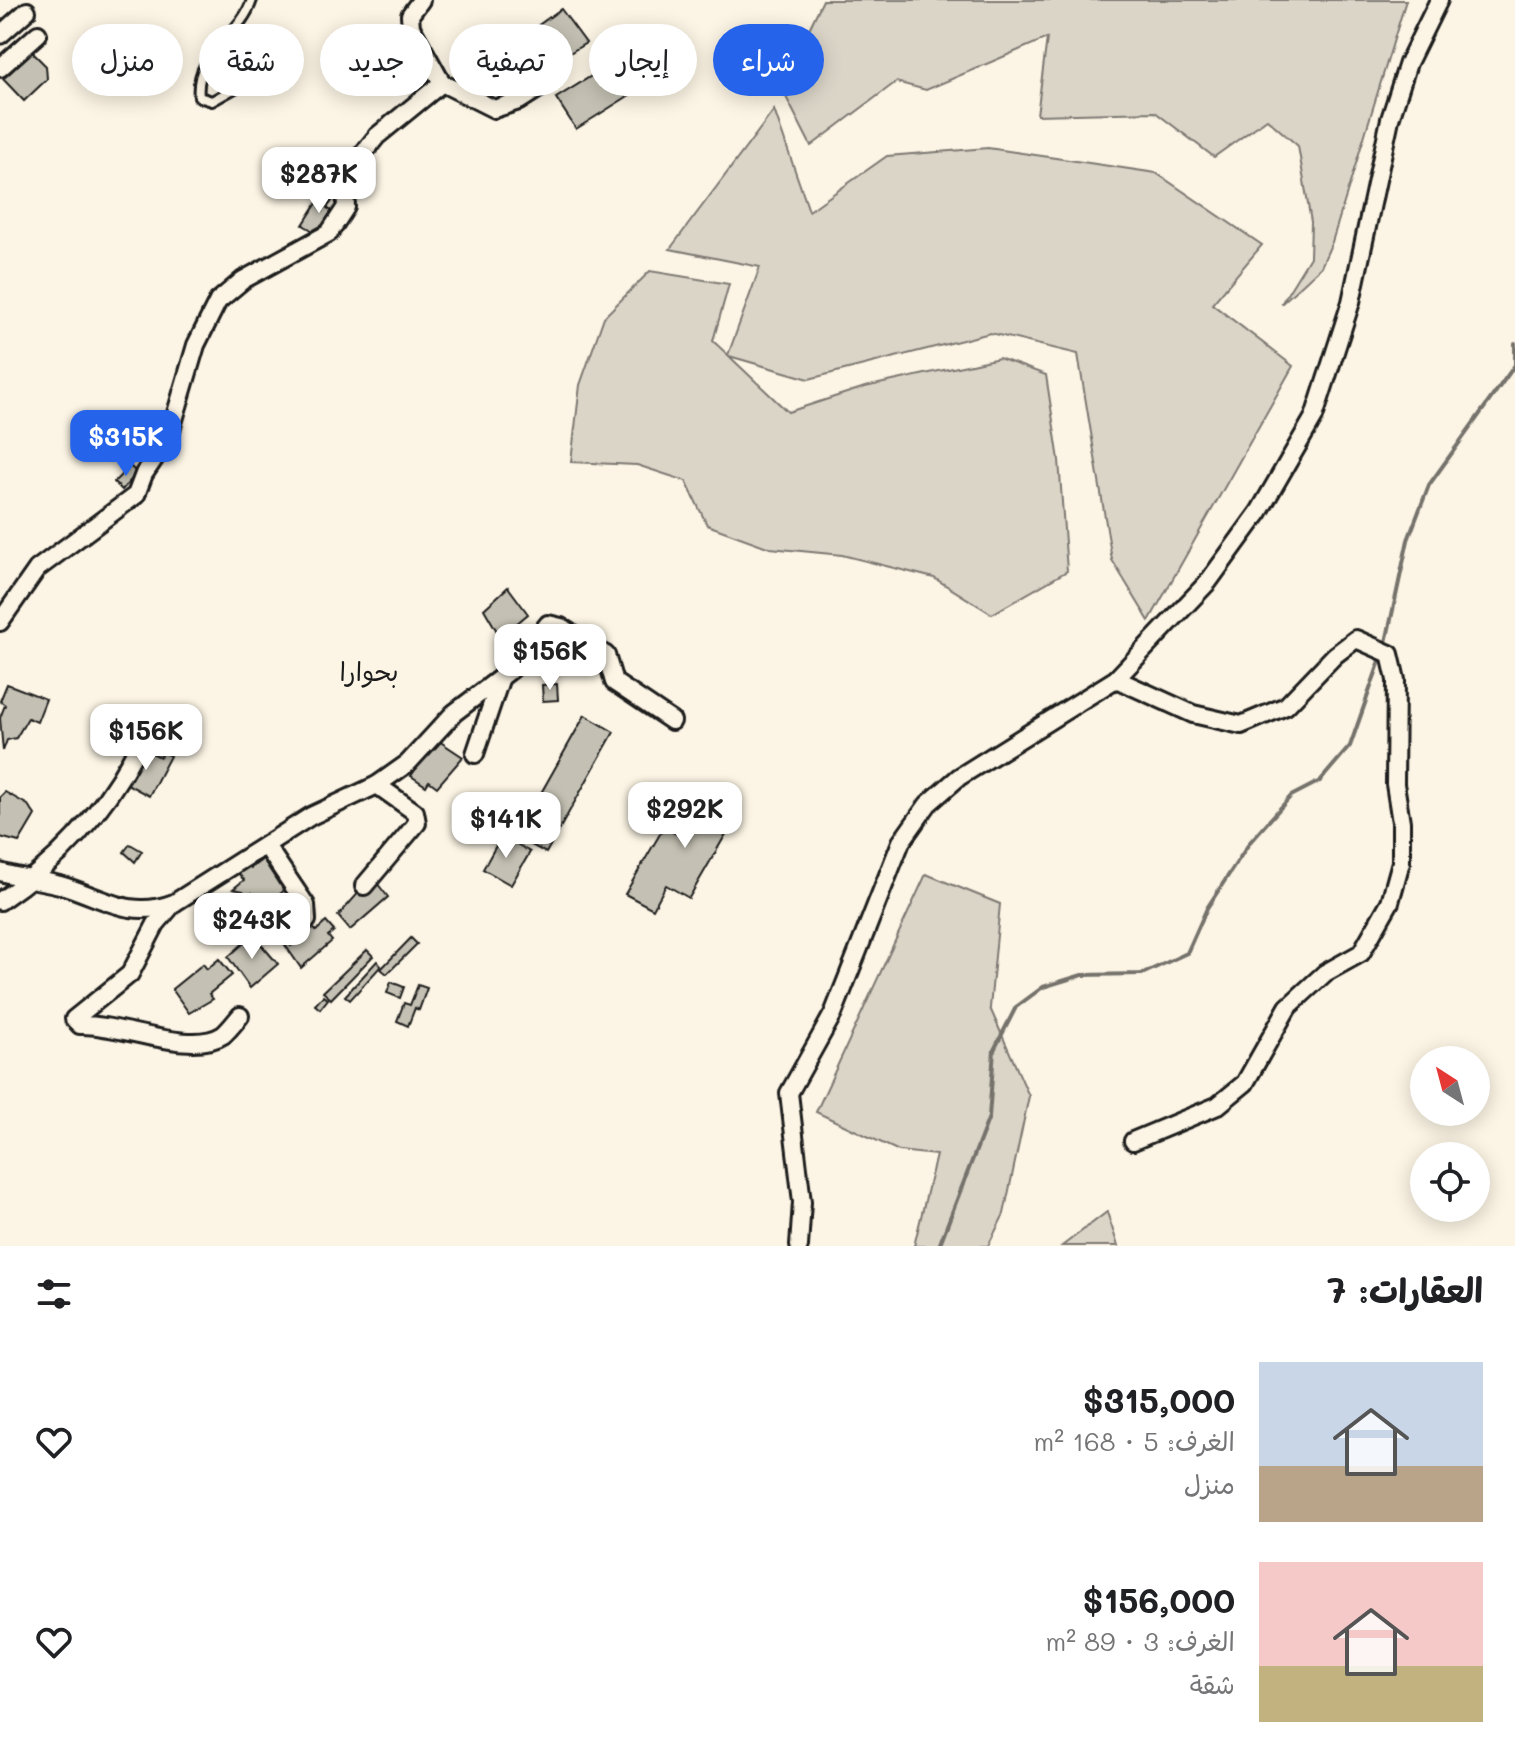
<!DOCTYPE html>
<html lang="ar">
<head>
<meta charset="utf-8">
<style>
	:root { --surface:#fff; --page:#f2f2f2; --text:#202124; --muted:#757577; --accent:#2563eb }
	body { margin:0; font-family:Mali,"Playpen Sans Arabic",sans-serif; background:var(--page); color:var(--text); direction:rtl; height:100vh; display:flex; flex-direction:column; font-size:30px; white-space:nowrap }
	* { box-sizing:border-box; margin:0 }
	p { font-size:26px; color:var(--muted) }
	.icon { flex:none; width:44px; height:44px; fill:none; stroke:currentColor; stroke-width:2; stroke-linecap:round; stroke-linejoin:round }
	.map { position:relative; height:1246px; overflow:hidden; direction:ltr }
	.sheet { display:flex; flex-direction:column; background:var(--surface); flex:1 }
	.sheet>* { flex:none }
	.top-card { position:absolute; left:24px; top:24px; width:800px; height:72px; direction:rtl; display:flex; gap:16px }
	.needle { width:52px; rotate:324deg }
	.buttons { position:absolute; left:1410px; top:1046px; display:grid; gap:16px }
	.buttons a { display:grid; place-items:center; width:80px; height:80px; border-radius:50%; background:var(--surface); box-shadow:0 4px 20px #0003; font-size:40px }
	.price { position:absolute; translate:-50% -68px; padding:0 18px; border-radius:16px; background:#fff; color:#222; font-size:26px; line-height:52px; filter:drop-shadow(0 2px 4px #0008) }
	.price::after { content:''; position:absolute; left:50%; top:48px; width:24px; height:18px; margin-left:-12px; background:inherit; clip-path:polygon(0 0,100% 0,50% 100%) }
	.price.on { background:var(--accent); color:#fff }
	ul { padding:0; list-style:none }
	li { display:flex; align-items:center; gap:24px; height:200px; padding:0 32px }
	li span { display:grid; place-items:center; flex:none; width:224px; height:160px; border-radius:0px; color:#555 }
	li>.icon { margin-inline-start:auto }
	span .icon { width:96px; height:96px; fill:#fffc; stroke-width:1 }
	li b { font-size:34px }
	h2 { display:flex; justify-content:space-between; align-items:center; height:96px; padding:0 32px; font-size:34px }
	.chip { padding:0 28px; border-radius:36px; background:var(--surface); box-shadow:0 4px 20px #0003; font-size:28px; line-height:72px }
	.chip.on { background:var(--accent); color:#fff }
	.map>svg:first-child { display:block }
	.green { fill:#dbd5c8; stroke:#7c7872; stroke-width:2 }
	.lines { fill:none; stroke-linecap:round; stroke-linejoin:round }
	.stream { stroke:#75726c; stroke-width:4 }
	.building { fill:#c4c0b3; stroke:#1c1c1c; stroke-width:2 }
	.service-casing { stroke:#1c1c1c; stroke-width:14 }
	.minor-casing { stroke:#1c1c1c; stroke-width:22 }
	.service { stroke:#fcf5e5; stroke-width:8 }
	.minor { stroke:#fcf5e5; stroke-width:16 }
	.labels { text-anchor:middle; stroke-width:6; stroke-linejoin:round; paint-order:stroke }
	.quarter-label { font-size:26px; fill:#1c1c1c; stroke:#fcf5e5 }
</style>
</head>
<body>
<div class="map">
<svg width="1515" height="1246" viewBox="0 0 1515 1246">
	<rect width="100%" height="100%" fill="#fcf5e5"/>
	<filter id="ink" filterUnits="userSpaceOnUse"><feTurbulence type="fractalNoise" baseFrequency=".0125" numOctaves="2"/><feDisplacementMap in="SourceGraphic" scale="16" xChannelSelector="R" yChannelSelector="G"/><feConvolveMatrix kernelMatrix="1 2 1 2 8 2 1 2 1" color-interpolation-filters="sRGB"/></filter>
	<g filter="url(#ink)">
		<!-- green -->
		<g class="green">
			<polygon points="823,0 1406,0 1332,242 1321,267 1281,304 1310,257 1311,222 1298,146 1267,119 1214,157 1155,112 1037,115 1047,38 926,90 896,82 811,146 781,87"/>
			<polygon points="774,110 809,211 887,156 988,148 1156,173 1262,245 1212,304 1293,366 1149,621 1112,560 1078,354 990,333 809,379 729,356 788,412 865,387 999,358 1046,375 1059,460 1067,571 992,614 934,578 842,555 770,548 707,525 686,481 637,465 571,462 580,385 604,317 650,271 729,284 713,341 728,355 760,267 670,249"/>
			<polygon points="926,874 1000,904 990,1008 1029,1096 1004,1214 988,1246 914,1246 936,1155 899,1151 816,1112"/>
			<polygon points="1107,1212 1118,1246 1062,1246"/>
		</g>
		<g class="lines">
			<!-- stream -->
			<g class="stream">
				<polyline points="1385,647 1408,540 1429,485 1515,365 1515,343"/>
				<polyline points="939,1246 989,1117 994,1050 1016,1007 1043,987 1082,975 1142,974 1187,953 1207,908 1250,842 1291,796 1320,781 1350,746 1382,655"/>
			</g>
		</g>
		<!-- building -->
		<g class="building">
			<polygon points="561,9 586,43 537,73 520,49 517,51 515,42"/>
			<polygon points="290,43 297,52 281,63 275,53"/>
			<polygon points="31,51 46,66 47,79 24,101 3,79 14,69 11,66"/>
			<polygon points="614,62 633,93 576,129 556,98"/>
			<polygon points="322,195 332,201 327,208 332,211 317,233 303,225"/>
			<polygon points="130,466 137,473 122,490 114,482"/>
			<polygon points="508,587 528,614 509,630 507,628 498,633 484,609"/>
			<polygon points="537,659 545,664 539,674 531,669"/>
			<polygon points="7,684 46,699 37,722 28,718 16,738 7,740 3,751 0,718 5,705 0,701"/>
			<polygon points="557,684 558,700 543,701 542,685"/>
			<polygon points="585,715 614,732 546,853 524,841 549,798 541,793"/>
			<polygon points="436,739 463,757 437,787 429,781 426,786 411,776"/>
			<polygon points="138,752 147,758 150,752 160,757 163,752 170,756 149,796 127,784 131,777 126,775"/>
			<polygon points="704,787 741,808 689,898 666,885 653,909 625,894 664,827 676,834"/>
			<polygon points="5,792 28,805 35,815 19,842 0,837 0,797"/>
			<polygon points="502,835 530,852 511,885 483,869"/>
			<polygon points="130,844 142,851 135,862 124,852"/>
			<polygon points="263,859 279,884 282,882 287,888 263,909 252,893 248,897 243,891 233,889 244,880 237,872 247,864 251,868"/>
			<polygon points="377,883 388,897 350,930 338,916 361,890 364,894"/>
			<polygon points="308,921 316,931 326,922 334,931 328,936 332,941 301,968 283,942 286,940 291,946 299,940 294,933"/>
			<polygon points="253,935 278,964 250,988 228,957"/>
			<polygon points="411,938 417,944 387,974 381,969"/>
			<polygon points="367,950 373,956 331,999 323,992"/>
			<polygon points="219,959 232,975 209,994 213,999 189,1013 172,989 203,964 207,969"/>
			<polygon points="377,961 381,966 350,1000 345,996"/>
			<polygon points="391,982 404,987 400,998 387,993"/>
			<polygon points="418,985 427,988 419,1010 415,1008 408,1026 397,1021 404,1003 410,1005"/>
			<polygon points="323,996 328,999 320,1009 315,1005"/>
		</g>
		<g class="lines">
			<defs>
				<path id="service" d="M252,0c-12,38 -58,52 -53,97l13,4 39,-22 21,-7"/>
				<g id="minor">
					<polyline points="421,0 410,15 411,27 442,83 494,109 519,101 549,82"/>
					<polyline points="0,35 27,11"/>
					<polyline points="0,68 38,34"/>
					<polyline points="0,622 37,569 136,495 144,474 169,437 196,345 218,301 243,280 329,233 346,207 345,187 353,166 377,136 442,83"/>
					<polyline points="1116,679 1193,714 1241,725 1286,706 1335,655 1356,639 1390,654 1396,680 1395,784 1401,822 1401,862 1390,902 1361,953 1325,973 1288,1007 1245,1083 1217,1106 1133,1141"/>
					<polyline points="475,754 501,677"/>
					<polyline points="267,847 306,905 307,920 292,930"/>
					<path d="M0,872c22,7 45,8 67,15 40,13 65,32 107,16l137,-87 66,-31 31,-22 46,-50 58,-44 36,-45 13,3 45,28 8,27 58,39"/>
					<polyline points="364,886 417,823 415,812 377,785"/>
					<path d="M0,901c57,-38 103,-88 135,-149"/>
					<path d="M173,904l-17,20 -26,50 -56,45 6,6c38,-2 111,31 143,10 6,-5 12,-13 17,-19"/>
					<polyline points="799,1246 802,1202 789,1093 833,1014 901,842 928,804 959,777 1116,679 1208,582 1259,512 1314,417 1351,302 1390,119 1408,63 1439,0"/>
				</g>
			</defs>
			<!-- service casing -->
			<use href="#service" class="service-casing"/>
			<!-- minor casing -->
			<use href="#minor" class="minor-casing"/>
			<!-- service -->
			<use href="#service" class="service"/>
			<!-- minor -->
			<use href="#minor" class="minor"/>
		</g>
	</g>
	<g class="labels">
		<!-- quarter labels -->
		<g class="quarter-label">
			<text x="369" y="681">بحوارا</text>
		</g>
	</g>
</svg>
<div class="buttons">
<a><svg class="needle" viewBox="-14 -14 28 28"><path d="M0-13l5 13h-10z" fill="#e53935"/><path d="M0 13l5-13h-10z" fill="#757577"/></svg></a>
<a><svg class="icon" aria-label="locate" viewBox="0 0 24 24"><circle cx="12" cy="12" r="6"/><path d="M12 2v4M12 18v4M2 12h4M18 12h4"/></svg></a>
</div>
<b class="price" style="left:319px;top:215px">$287K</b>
<b class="price on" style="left:126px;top:478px">$315K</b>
<b class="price" style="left:550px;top:692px">$156K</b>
<b class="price" style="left:146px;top:772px">$156K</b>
<b class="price" style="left:685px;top:850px">$292K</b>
<b class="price" style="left:506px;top:860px">$141K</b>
<b class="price" style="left:252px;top:961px">$243K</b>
<div class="top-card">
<a class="chip on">شراء</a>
<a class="chip">إيجار</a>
<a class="chip">تصفية</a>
<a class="chip">جديد</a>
<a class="chip">شقة</a>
<a class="chip">منزل</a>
</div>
</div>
<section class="sheet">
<h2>العقارات: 7<svg class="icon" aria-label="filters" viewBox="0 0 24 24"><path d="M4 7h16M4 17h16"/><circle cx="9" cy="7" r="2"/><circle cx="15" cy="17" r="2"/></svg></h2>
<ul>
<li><span style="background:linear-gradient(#c9d6e8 65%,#b9a48a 0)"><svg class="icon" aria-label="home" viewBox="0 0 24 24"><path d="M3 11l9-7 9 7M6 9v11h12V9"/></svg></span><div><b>$315,000</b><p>الغرف: 5 · 168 m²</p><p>منزل</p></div><svg class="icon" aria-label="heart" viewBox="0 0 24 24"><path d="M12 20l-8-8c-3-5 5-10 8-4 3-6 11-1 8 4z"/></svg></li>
<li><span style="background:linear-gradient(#f6c9c9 65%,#c2b280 0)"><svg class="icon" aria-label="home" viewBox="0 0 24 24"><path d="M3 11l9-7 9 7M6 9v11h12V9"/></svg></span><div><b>$156,000</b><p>الغرف: 3 · 89 m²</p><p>شقة</p></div><svg class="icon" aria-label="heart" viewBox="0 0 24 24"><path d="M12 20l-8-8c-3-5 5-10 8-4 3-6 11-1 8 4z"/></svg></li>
</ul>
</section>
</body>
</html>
